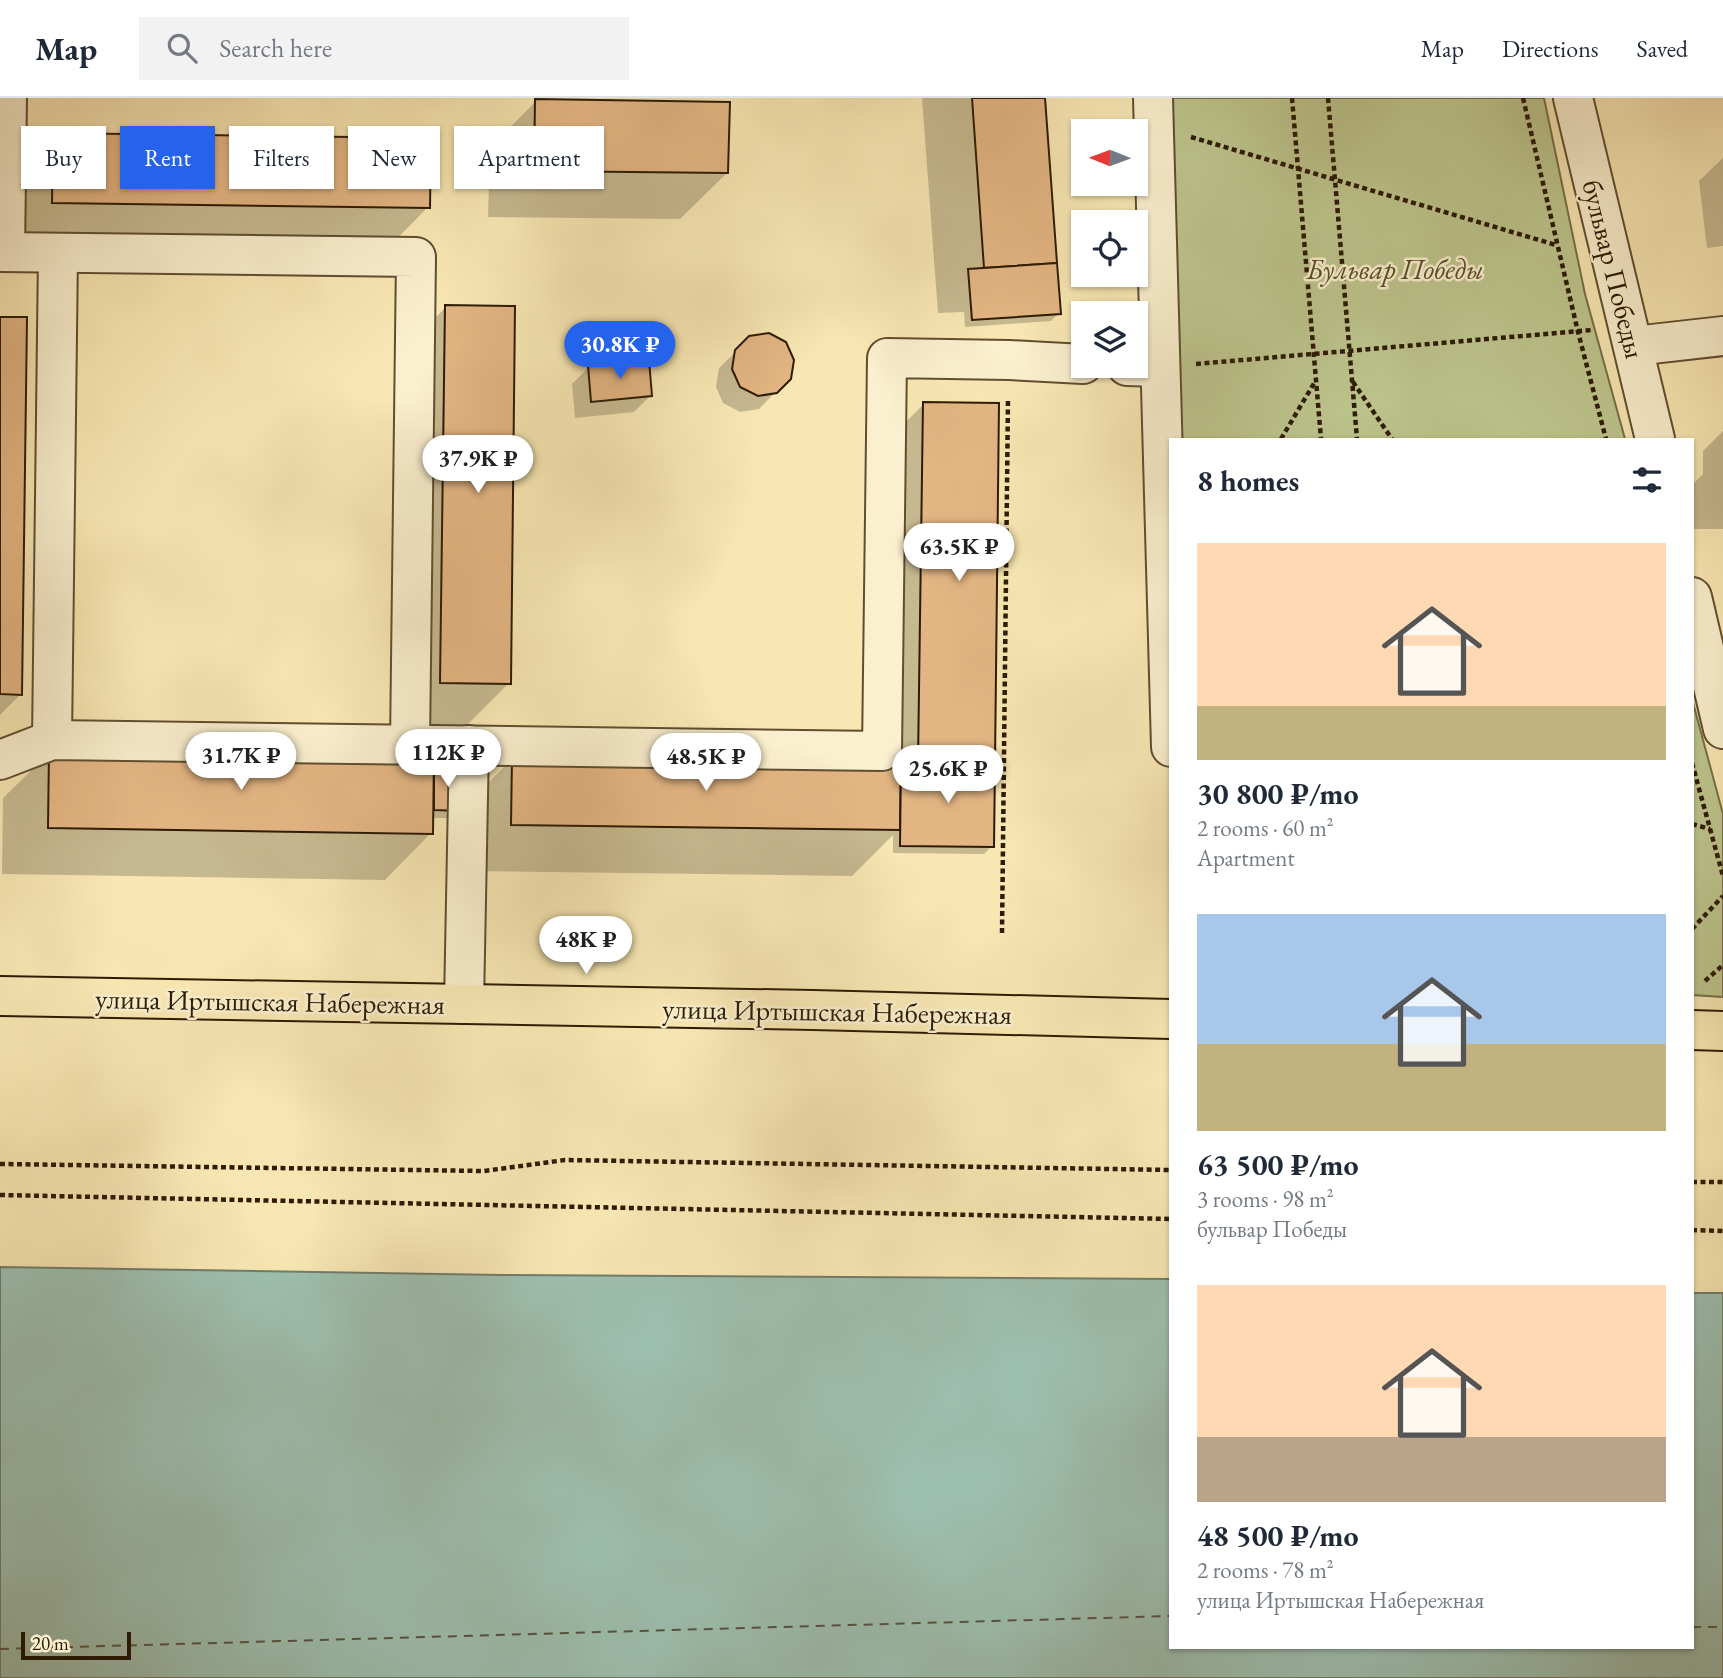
<!DOCTYPE html>
<html lang="en">
<head>
<meta charset="utf-8">
<style>
	:root { --surface:#fff; --page:#f2f2f3; --text:#1f2937; --muted:#747a83; --line:#e0e1e3; --accent:#2563eb }
	body { margin:0; font-family:"EB Garamond",serif; background:var(--page); color:var(--text); height:100vh; display:flex; flex-direction:column; font-size:26px; white-space:nowrap }
	* { box-sizing:border-box; margin:0 }
	p { font-size:23px; color:var(--muted) }
	.icon { flex:none; width:38px; height:38px; fill:none; stroke:currentColor; stroke-width:2; stroke-linecap:round; stroke-linejoin:round }
	.map { position:relative; flex:1; overflow:hidden }
	.side { position:absolute; left:1169px; top:340px; width:525px; height:1211px; display:flex; flex-direction:column; background:var(--surface); border-radius:0px; box-shadow:0 2px 5px #0004 }
	.side>* { flex:none }
	.hud { position:absolute; left:21px; top:28px; width:665px; height:63px; display:flex; gap:14px }
	.needle { width:46px; rotate:271deg }
	.tools { position:absolute; left:1071px; top:21px; display:grid; gap:14px }
	.tools a { display:grid; place-items:center; width:77px; height:77px; border-radius:0px; background:var(--surface); box-shadow:0 2px 5px #0004; font-size:35px }
	.scale { position:absolute; left:21px; bottom:18px; width:110px; box-sizing:border-box; padding-left:7px; border:4px solid #2d1b04; border-top:0; font-size:19px; line-height:24px; white-space:nowrap; color:#2d1b04; -webkit-text-stroke:5px #faefce; paint-order:stroke }
	.price { position:absolute; translate:-50% -60px; padding:0 16px; border-radius:24px; background:#fff; color:#222; font-size:23px; line-height:46px; filter:drop-shadow(0 2px 4px #0008) }
	.price::after { content:''; position:absolute; left:50%; top:42px; width:21px; height:16px; margin-left:-10px; background:inherit; clip-path:polygon(0 0,100% 0,50% 100%) }
	.price.active { background:var(--accent); color:#fff }
	ul { padding:0; list-style:none }
	li { display:grid; align-content:center; gap:14px; height:371px; padding:0 28px }
	li span { display:grid; place-items:center; height:217px; border-radius:0px; color:#555 }
	li>.icon { margin-inline-start:auto }
	span .icon { width:126px; height:126px; fill:#fffc; stroke-width:1 }
	li b { font-size:30px }
	h2 { display:flex; justify-content:space-between; align-items:center; height:84px; padding:0 28px; font-size:30px }
	.tag { padding:0 24px; border-radius:0px; background:var(--surface); box-shadow:0 2px 5px #0004; font-size:24px; line-height:63px }
	.tag.active { background:var(--accent); color:#fff }
	header { display:flex; align-items:center; gap:42px; box-sizing:border-box; height:98px; padding:0 35px; background:var(--surface); border-bottom:2px solid var(--line) }
	header strong { font-size:33px }
	nav { display:flex; gap:38px; margin-inline-start:auto; font-size:24px }
	.search { width:490px; height:63px; background:var(--page); display:flex; align-items:center; gap:18px; box-sizing:border-box; padding:0 24px; border-radius:0px; color:var(--muted); font-size:26px }
	.map>svg:first-child { display:block }
	.green { fill:#bdc58d; stroke:#757048; stroke-width:2 }
	.water { fill:#9dbfaf; stroke:#707d6b; stroke-width:2 }
	.shadow { fill:#0003 }
	.lines { fill:none; stroke-linecap:round; stroke-linejoin:round }
	.ferry { stroke:#545440; stroke-width:2; stroke-dasharray:9 7; stroke-linecap:butt }
	.building { fill:#e3b583; stroke:#2d1b04; stroke-width:2 }
	.minor-casing { stroke:#604e30; stroke-width:42 }
	.major-casing { stroke:#2d1b04; stroke-width:42 }
	.path { stroke:#2d1b04; stroke-width:4.5; stroke-dasharray:5 3.5; stroke-linecap:butt }
	.minor { stroke:#faefce; stroke-width:38 }
	.major { stroke:#f8e7b3; stroke-width:38 }
	.labels { text-anchor:middle; stroke-width:5; stroke-linejoin:round; paint-order:stroke }
	.park-label { font-size:28px; font-style:italic; fill:#584e2d; stroke:#faefce }
	.street-label { font-size:28px; fill:#2d1b04; stroke:#faefce }
</style>
</head>
<body>
<header>
<strong>Map</strong>
<div class="search"><svg class="icon" aria-label="search" viewBox="0 0 24 24"><circle cx="10" cy="10" r="6"/><path d="M15 15l6 6"/></svg>Search here</div>
<nav><a>Map</a><a>Directions</a><a>Saved</a></nav>
</header>
<div class="map">
<svg width="1723" height="1580" viewBox="0 0 1723 1580">
	<rect width="100%" height="100%" fill="#f8e7b3"/>
	<filter id="stains"><feTurbulence type="fractalNoise" baseFrequency=".00286" numOctaves="4"/><feColorMatrix values="0 0 0 0 .2 0 0 0 0 .09 0 0 0 0 .02 0 0 0 .5 -.17"/></filter>
	<radialGradient id="worn" r=".72"><stop offset=".6" stop-color="#630" stop-opacity="0"/><stop offset="1" stop-color="#630" stop-opacity=".3"/></radialGradient>
	<!-- green -->
	<g class="green">
		<polygon points="1165,0 1544,0 1585,196 1625,341 1174,341"/>
		<polygon points="1692,601 1723,716 1723,899 1692,897"/>
	</g>
	<!-- water -->
	<polygon class="water" points="0,1169 501,1177 1171,1181 1171,1549 1692,1549 1692,1195 1723,1195 1723,1580 0,1580"/>
	<!-- shadow -->
	<g class="shadow">
		<polygon points="922,0 1044,0 1059,215 1051,223 965,229 964,214 938,215"/>
		<polygon points="536,3 727,75 680,121 488,119 490,50"/>
		<polygon points="53,37 428,109 382,156 6,151 7,84"/>
		<polygon points="1723,60 1723,148 1707,150 1699,83"/>
		<polygon points="446,209 509,585 462,632 394,631 399,255"/>
		<polygon points="0,221 21,596 0,617"/>
		<polygon points="750,240 789,280 759,311 740,314 723,305 716,289 719,270"/>
		<polygon points="589,269 650,298 634,314 575,320 572,286"/>
		<polygon points="924,306 997,307 992,748 984,756 893,755 893,737 852,778 465,773 466,707 512,661 873,665 877,352"/>
		<polygon points="1723,333 1723,431 1692,431 1692,387 1703,376 1703,353"/>
		<polygon points="50,654 432,672 460,673 451,720 432,720 431,735 385,782 2,776 3,700"/>
	</g>
	<g class="lines">
		<!-- ferry -->
		<g class="ferry">
			<polyline points="1692,1529 1723,1529"/>
			<polyline points="0,1551 1171,1518"/>
		</g>
	</g>
	<!-- building -->
	<g class="building">
		<polygon points="972,0 1045,0 1057,165 984,170"/>
		<polygon points="535,1 730,4 728,75 534,73"/>
		<polygon points="53,35 431,40 430,110 52,105"/>
		<polygon points="1057,165 1061,216 972,222 968,171"/>
		<polygon points="445,207 515,208 511,586 440,585"/>
		<polygon points="0,219 27,219 22,597 0,596"/>
		<polygon points="769,235 786,244 794,262 791,281 777,295 758,298 740,289 732,271 735,252 749,238"/>
		<polygon points="649,262 652,298 591,304 588,267"/>
		<polygon points="923,304 999,305 995,665 918,664"/>
		<polygon points="49,652 434,657 433,736 48,730"/>
		<polygon points="512,659 901,664 900,732 511,727"/>
		<polygon points="901,664 995,665 994,749 900,748"/>
		<polygon points="434,670 462,671 461,713 434,712"/>
	</g>
	<g class="lines">
		<defs>
			<g id="minor">
				<polyline points="1153,0 1171,649"/>
				<polyline points="1573,0 1655,341"/>
				<polyline points="0,154 416,159 410,646"/>
				<polyline points="5,154 7,0"/>
				<polyline points="1634,248 1723,238"/>
				<polyline points="1127,268 1160,269"/>
				<polyline points="1692,499 1723,631"/>
				<polyline points="52,642 58,155"/>
				<polyline points="0,662 52,642 882,653 887,260 1009,262 1083,266"/>
				<polyline points="464,906 469,647"/>
			</g>
			<g id="major">
				<polyline points="0,898 813,912 1171,921"/>
				<polyline points="1692,932 1723,933"/>
			</g>
		</defs>
		<!-- minor casing -->
		<use href="#minor" class="minor-casing"/>
		<!-- major casing -->
		<use href="#major" class="major-casing"/>
		<!-- path -->
		<g class="path">
			<polyline points="1292,0 1321,341"/>
			<polyline points="1328,0 1357,341"/>
			<polyline points="1523,0 1578,234 1606,341"/>
			<polyline points="1191,39 1556,147"/>
			<polyline points="1196,266 1592,232"/>
			<polyline points="1353,284 1392,341"/>
			<polyline points="1281,341 1316,282"/>
			<polyline points="1692,665 1723,778"/>
			<polyline points="1692,726 1710,731"/>
			<polyline points="1692,831 1723,798"/>
			<polyline points="1002,835 1008,300"/>
			<polyline points="1705,883 1723,867"/>
			<polyline points="0,1066 484,1073 565,1062 1171,1072"/>
			<polyline points="1692,1084 1723,1084"/>
			<polyline points="0,1097 1171,1121"/>
			<polyline points="1692,1132 1723,1133"/>
		</g>
		<!-- minor -->
		<use href="#minor" class="minor"/>
		<!-- major -->
		<use href="#major" class="major"/>
	</g>
	<g class="labels">
		<!-- park labels -->
		<g class="park-label">
			<text x="1395" y="181">Бульвар Победы</text>
		</g>
		<!-- street labels -->
		<g class="street-label">
			<text transform="translate(1614 171) rotate(76)" y="10">бульвар Победы</text>
			<text transform="translate(270 903) rotate(1)" y="10">улица Иртышская Набережная</text>
			<text transform="translate(837 913) rotate(1)" y="10">улица Иртышская Набережная</text>
		</g>
	</g>
	<rect width="100%" height="100%" filter="url(#stains)"/>
	<rect width="100%" height="100%" fill="url(#worn)"/>
</svg>
<div class="tools">
<a><svg class="needle" viewBox="-14 -14 28 28"><path d="M0-13l5 13h-10z" fill="#e53935"/><path d="M0 13l5-13h-10z" fill="#747a83"/></svg></a>
<a><svg class="icon" aria-label="locate" viewBox="0 0 24 24"><circle cx="12" cy="12" r="6"/><path d="M12 2v4M12 18v4M2 12h4M18 12h4"/></svg></a>
<a><svg class="icon" aria-label="layers" viewBox="0 0 24 24"><path d="M12 4l9 5-9 5-9-5zM3 14l9 5 9-5"/></svg></a>
</div>
<div class="scale">20 m</div>
<b class="price active" style="left:620px;top:283px">30.8K ₽</b>
<b class="price" style="left:478px;top:397px">37.9K ₽</b>
<b class="price" style="left:959px;top:485px">63.5K ₽</b>
<b class="price" style="left:448px;top:691px">112K ₽</b>
<b class="price" style="left:241px;top:694px">31.7K ₽</b>
<b class="price" style="left:706px;top:695px">48.5K ₽</b>
<b class="price" style="left:948px;top:707px">25.6K ₽</b>
<b class="price" style="left:586px;top:878px">48K ₽</b>
<div class="hud">
<a class="tag">Buy</a>
<a class="tag active">Rent</a>
<a class="tag">Filters</a>
<a class="tag">New</a>
<a class="tag">Apartment</a>
</div>
<section class="side">
<h2>8 homes<svg class="icon" aria-label="filters" viewBox="0 0 24 24"><path d="M4 7h16M4 17h16"/><circle cx="9" cy="7" r="2"/><circle cx="15" cy="17" r="2"/></svg></h2>
<ul>
<li><span style="background:linear-gradient(#ffd9b3 75%,#c2b280 0)"><svg class="icon" aria-label="home" viewBox="0 0 24 24"><path d="M3 11l9-7 9 7M6 9v11h12V9"/></svg></span><div><b>30 800 ₽/mo</b><p>2 rooms · 60 m²</p><p>Apartment</p></div></li>
<li><span style="background:linear-gradient(#a9c7e8 60%,#c2b280 0)"><svg class="icon" aria-label="home" viewBox="0 0 24 24"><path d="M3 11l9-7 9 7M6 9v11h12V9"/></svg></span><div><b>63 500 ₽/mo</b><p>3 rooms · 98 m²</p><p>бульвар Победы</p></div></li>
<li><span style="background:linear-gradient(#ffd9b3 70%,#b9a48a 0)"><svg class="icon" aria-label="home" viewBox="0 0 24 24"><path d="M3 11l9-7 9 7M6 9v11h12V9"/></svg></span><div><b>48 500 ₽/mo</b><p>2 rooms · 78 m²</p><p>улица Иртышская Набережная</p></div></li>
</ul>
</section>
</div>
</body>
</html>
